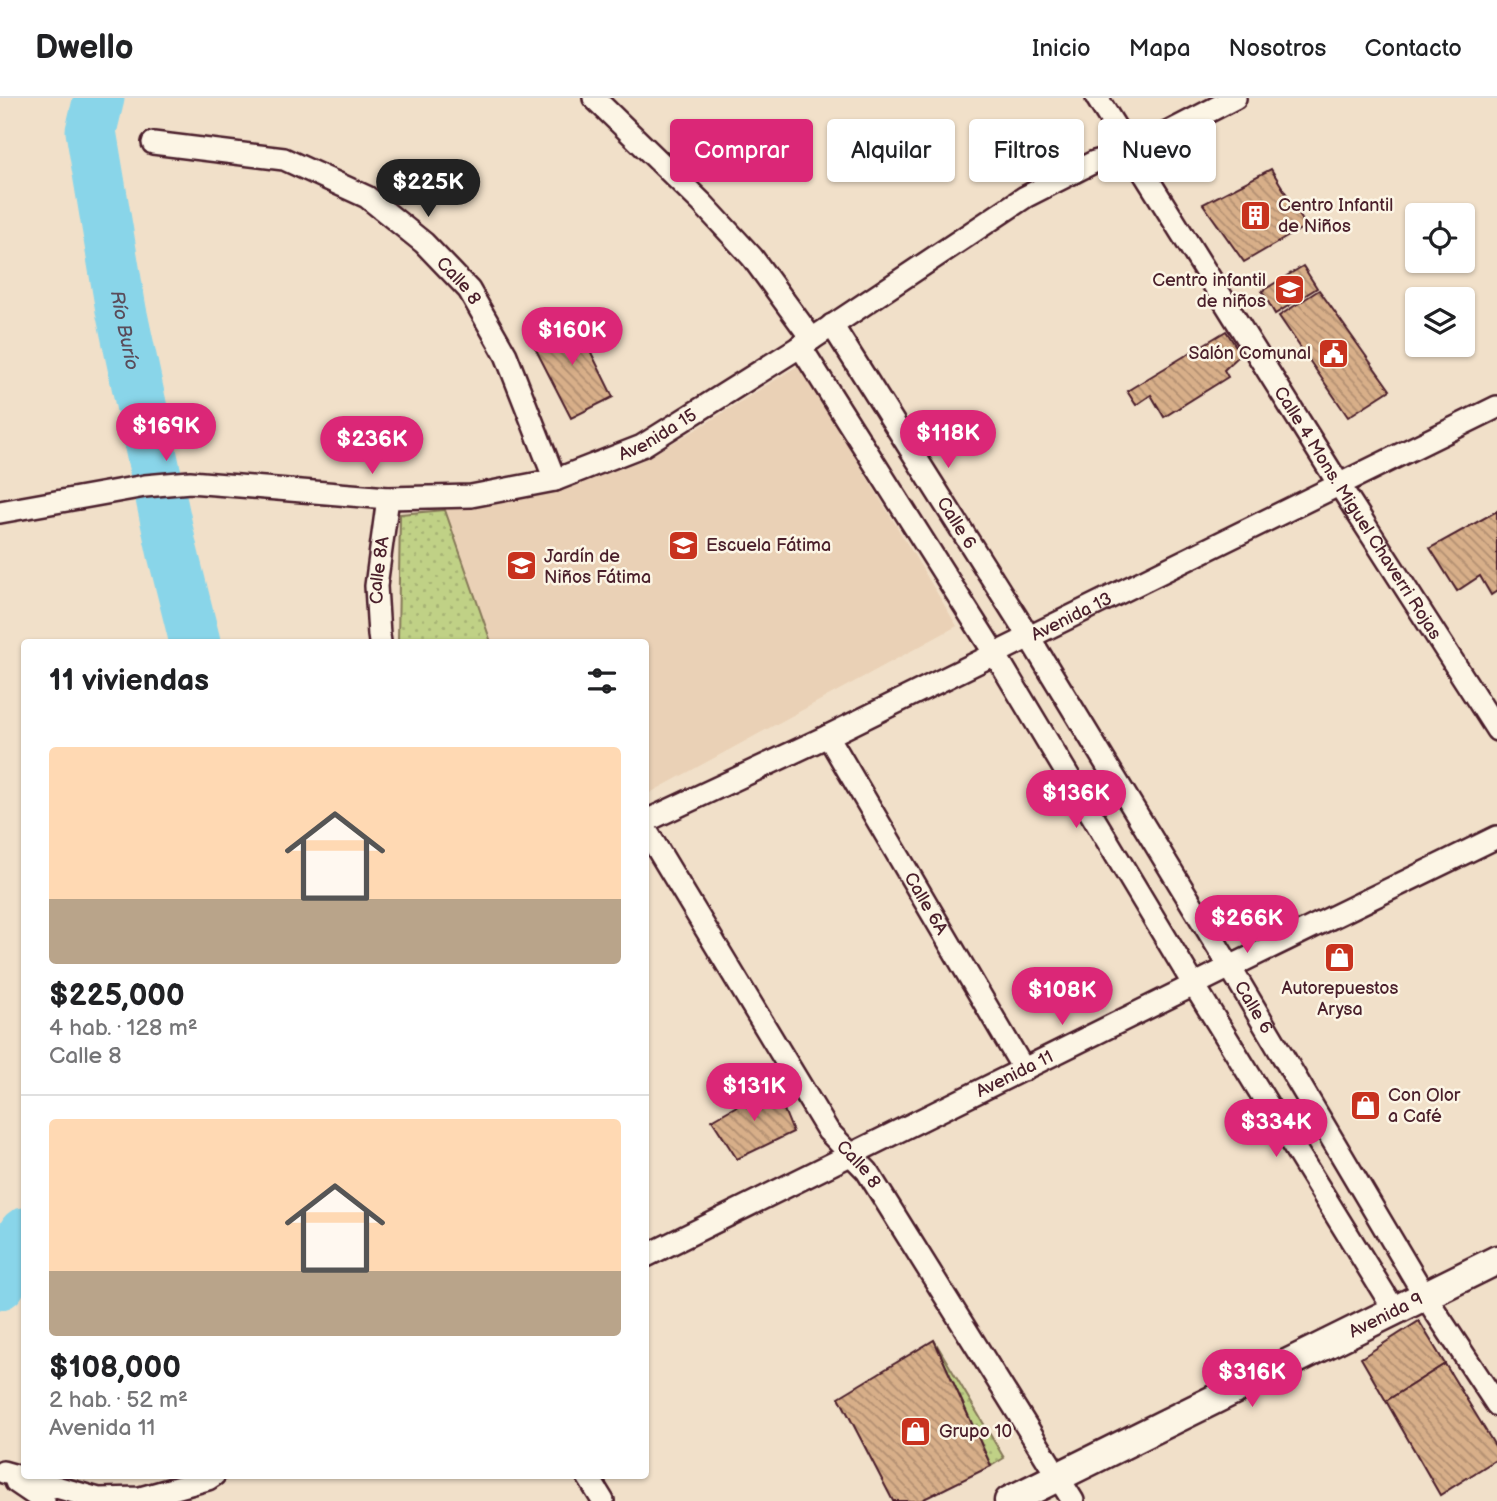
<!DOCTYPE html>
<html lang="es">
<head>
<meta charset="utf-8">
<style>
	:root { --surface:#fff; --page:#f2f2f2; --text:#202124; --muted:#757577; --line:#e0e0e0; --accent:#db2777 }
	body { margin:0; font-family:"Balsamiq Sans",sans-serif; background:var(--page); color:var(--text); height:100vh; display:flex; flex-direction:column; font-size:26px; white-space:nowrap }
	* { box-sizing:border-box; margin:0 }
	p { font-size:23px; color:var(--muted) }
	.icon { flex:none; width:38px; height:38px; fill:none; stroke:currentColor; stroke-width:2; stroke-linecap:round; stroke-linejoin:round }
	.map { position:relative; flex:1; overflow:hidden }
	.details { position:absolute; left:21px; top:541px; width:628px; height:840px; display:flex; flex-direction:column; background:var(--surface); border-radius:7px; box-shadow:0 2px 5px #0004 }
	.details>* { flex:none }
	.banner { position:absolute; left:670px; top:21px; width:665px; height:63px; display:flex; gap:14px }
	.controls { position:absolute; left:1405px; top:105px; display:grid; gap:14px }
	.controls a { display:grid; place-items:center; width:70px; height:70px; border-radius:7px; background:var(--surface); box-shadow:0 2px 5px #0004; font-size:35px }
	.price { position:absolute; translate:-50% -60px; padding:0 16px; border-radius:24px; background:var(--accent); color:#fff; font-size:23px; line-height:46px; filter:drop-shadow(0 2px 4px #0008) }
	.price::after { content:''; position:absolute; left:50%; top:42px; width:21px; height:16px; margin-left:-10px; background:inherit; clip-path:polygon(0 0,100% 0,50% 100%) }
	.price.current { background:#222; color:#fff }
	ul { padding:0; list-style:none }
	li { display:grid; align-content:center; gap:14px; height:371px; padding:0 28px }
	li+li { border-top:2px solid var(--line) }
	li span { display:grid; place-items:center; height:217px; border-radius:7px; color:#555 }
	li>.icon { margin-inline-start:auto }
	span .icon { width:126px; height:126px; fill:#fffc; stroke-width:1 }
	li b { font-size:30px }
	h2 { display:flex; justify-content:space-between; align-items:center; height:84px; padding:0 28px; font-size:30px }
	.chip { padding:0 24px; border-radius:7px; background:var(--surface); box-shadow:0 2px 5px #0004; font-size:24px; line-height:63px }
	.chip.current { background:var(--accent); color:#fff }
	header { display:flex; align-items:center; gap:42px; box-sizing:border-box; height:98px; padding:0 35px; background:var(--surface); border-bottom:2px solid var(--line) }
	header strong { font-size:33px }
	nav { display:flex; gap:38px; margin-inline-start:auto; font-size:24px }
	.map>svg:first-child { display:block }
	.built { fill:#ead1b6 }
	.grass { fill:url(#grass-dots); stroke:#857858; stroke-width:2 }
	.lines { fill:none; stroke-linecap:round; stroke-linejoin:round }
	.river { stroke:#89d5e9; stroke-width:51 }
	.building { fill:url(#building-back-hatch); stroke:#4a1f2b; stroke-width:2 }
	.minor-casing { stroke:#4a1f2b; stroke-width:26 }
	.tertiary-casing { stroke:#4a1f2b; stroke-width:33 }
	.minor { stroke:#fcf5e5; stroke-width:21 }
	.tertiary { stroke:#fcf5e5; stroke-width:28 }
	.labels { text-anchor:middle; stroke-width:5; stroke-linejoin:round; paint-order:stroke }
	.poi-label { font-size:18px; fill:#4a1f2b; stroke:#fcf5e5; text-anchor:start }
	.street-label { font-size:18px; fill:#4a1f2b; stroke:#fcf5e5 }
	.water-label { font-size:19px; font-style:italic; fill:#5a4c5a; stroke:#fcf5e5 }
</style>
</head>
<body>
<header>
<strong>Dwello</strong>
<nav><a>Inicio</a><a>Mapa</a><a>Nosotros</a><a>Contacto</a></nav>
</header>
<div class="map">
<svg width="1497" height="1403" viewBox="0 0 1497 1403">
	<defs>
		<pattern id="grass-dots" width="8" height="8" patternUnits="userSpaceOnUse" patternTransform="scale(1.75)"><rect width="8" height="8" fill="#c0d186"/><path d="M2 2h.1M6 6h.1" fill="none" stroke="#a6b374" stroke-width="1.8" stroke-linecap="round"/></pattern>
		<pattern id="building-back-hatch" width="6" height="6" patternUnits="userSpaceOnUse" patternTransform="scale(1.75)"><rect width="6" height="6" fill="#d8af89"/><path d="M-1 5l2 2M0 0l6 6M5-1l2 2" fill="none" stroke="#b18e70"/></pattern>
	</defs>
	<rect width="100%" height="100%" fill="#f1e0c9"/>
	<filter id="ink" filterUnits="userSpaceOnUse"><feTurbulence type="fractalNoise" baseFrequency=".0143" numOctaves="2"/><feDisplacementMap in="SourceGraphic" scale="14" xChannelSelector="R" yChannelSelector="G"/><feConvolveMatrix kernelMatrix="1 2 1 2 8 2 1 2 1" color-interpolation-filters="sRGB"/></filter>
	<g filter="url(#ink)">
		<!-- built -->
		<polygon class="built" points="799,267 957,528 646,697 646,544 491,544 445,412 531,397 585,384 643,362 697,331"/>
		<!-- grass -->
		<g class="grass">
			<polygon points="445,412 491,544 398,544 400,416"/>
			<polygon points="934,1242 1004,1360 991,1368 991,1367"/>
		</g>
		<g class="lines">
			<!-- river -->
			<g class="river">
				<path id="s1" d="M99,0l-8,33 30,179 51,240 23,92"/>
				<polyline points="0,1186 24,1135"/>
			</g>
		</g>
		<!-- building -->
		<g class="building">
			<polygon points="1271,71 1306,128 1244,164 1203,106"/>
			<polygon points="1303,168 1317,190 1275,216 1262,193"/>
			<polygon points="1319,192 1390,292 1348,319 1279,218"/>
			<polygon points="572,216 613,299 571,320 531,242"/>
			<polygon points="1226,233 1241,256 1224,272 1228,279 1164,319 1151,297 1136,307 1127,293"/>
			<polygon points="1497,413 1497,493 1491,497 1480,478 1457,493 1430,450"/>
			<polygon points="774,987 793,1034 737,1061 712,1022"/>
			<polygon points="1419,1223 1445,1266 1386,1303 1361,1260"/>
			<polygon points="934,1242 991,1368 920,1403 893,1403 839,1299"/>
			<polygon points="1445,1266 1497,1351 1497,1361 1440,1397 1386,1303"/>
		</g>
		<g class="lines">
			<defs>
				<g id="minor">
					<polyline points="594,0 702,105 752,159 812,241"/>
					<path id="s2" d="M1097,0l243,388 157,244"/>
					<path id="s3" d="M153,45l131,16 83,38 57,46 45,47 37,65 49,125"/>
					<path id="s4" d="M832,227l197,312 201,330 195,329 72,109"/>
					<polyline points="800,248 995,556 1194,887 1395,1213"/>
					<path id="s5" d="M0,414l145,-26 45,-4 198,16 83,-2 84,-16 87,-34 170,-107 213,-142 69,-35 36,-10 105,-54"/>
					<path id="s6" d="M380,544l-1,-7 -3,-49 12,-88"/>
					<path id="s7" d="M828,638l196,334"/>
					<path id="s8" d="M646,723l182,-85 669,-329"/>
					<path id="s9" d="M646,732l182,301 39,40 206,330"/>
					<path id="s10" d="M646,1158l584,-289 267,-130"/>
					<polyline points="3,1374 99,1401 140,1400 208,1381 214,1377"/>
					<polyline points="587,1377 603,1403"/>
					<polyline points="16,1384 44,1403"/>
				</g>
				<g id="tertiary">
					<path id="s11" d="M1009,1403l488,-241"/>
				</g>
			</defs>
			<!-- minor casing -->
			<use href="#minor" class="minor-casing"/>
			<!-- tertiary casing -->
			<use href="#tertiary" class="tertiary-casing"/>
			<!-- minor -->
			<use href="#minor" class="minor"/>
			<!-- tertiary -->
			<use href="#tertiary" class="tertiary"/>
		</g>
	</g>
	<!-- icons -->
	<defs>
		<symbol id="building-square" viewBox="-11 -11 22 22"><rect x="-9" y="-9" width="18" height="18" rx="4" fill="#c8321e" stroke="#fcf5e5"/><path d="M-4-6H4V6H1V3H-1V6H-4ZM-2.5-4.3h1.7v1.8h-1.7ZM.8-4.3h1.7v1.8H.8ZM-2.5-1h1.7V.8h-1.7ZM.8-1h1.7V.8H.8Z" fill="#fff"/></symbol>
		<symbol id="school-square" viewBox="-11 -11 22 22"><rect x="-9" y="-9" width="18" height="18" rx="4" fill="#c8321e" stroke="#fcf5e5"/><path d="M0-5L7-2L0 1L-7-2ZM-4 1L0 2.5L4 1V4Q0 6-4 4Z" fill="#fff"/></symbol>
		<symbol id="civic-square" viewBox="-11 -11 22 22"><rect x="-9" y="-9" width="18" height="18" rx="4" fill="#c8321e" stroke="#fcf5e5"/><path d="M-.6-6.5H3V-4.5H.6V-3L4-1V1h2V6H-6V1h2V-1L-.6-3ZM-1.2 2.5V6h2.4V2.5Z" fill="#fff"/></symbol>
		<symbol id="shop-square" viewBox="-11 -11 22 22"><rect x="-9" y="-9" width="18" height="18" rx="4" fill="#c8321e" stroke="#fcf5e5"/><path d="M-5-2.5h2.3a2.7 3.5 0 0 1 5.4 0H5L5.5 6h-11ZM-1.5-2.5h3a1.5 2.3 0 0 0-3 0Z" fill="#fff"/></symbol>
	</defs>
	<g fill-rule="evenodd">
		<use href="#building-square" x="1238" y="100" width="35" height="35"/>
		<use href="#school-square" x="1272" y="174" width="35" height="35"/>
		<use href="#civic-square" x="1316" y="238" width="35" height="35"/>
		<use href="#school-square" x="666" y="430" width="35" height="35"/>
		<use href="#school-square" x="504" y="450" width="35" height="35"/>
		<use href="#shop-square" x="1322" y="842" width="35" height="35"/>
		<use href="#shop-square" x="1348" y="990" width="35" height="35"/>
		<use href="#shop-square" x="898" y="1316" width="35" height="35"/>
	</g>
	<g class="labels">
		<!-- poi labels -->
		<g class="poi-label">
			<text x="1278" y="113">Centro Infantil<tspan x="1278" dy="21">de Niños</tspan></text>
			<text x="1266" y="188" text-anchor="end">Centro infantil<tspan x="1266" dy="21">de niños</tspan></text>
			<text x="1311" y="261" text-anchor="end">Salón Comunal</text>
			<text x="706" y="453">Escuela Fátima</text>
			<text x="544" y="464">Jardín de<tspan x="544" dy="21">Niños Fátima</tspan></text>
			<text x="1340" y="896" text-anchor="middle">Autorepuestos<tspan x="1340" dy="21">Arysa</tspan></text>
			<text x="1388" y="1003">Con Olor<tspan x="1388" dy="21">a Café</tspan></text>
			<text x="939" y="1339">Grupo 10</text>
		</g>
		<!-- street labels -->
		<g class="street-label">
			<text dy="6" stroke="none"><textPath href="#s3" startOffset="348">Calle 8</textPath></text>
			<text dy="6" stroke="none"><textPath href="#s5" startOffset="672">Avenida 15</textPath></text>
			<text dy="6" stroke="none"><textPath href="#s2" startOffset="490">Calle 4 Mons. Miguel Chaverri Rojas</textPath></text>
			<text dy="6" stroke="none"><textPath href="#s4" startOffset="234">Calle 6</textPath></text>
			<text dy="6" stroke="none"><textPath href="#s6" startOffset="72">Calle 8A</textPath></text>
			<text dy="6" stroke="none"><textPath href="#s8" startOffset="472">Avenida 13</textPath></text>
			<text dy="6" stroke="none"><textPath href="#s7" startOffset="194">Calle 6A</textPath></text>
			<text dy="6" stroke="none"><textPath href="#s4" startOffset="802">Calle 6</textPath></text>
			<text dy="6" stroke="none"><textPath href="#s10" startOffset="411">Avenida 11</textPath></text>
			<text dy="6" stroke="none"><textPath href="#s9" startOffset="397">Calle 8</textPath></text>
			<text dy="6" stroke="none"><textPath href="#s11" startOffset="420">Avenida 9</textPath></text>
		</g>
		<!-- water labels -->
		<g class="water-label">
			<text dy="7" stroke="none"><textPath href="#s1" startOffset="236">Río Burío</textPath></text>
		</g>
	</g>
</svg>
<div class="controls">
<a><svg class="icon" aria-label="locate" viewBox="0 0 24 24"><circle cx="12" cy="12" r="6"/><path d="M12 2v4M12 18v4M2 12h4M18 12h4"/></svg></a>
<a><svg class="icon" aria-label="layers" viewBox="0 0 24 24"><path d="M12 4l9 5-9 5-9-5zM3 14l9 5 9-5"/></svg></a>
</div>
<b class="price current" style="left:428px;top:121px">$225K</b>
<b class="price" style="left:572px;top:269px">$160K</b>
<b class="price" style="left:166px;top:365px">$169K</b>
<b class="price" style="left:948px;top:372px">$118K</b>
<b class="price" style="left:372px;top:378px">$236K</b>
<b class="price" style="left:1076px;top:732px">$136K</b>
<b class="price" style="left:1247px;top:857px">$266K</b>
<b class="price" style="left:1062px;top:929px">$108K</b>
<b class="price" style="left:754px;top:1025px">$131K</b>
<b class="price" style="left:1276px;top:1061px">$334K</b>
<b class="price" style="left:1252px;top:1311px">$316K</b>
<div class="banner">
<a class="chip current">Comprar</a>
<a class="chip">Alquilar</a>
<a class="chip">Filtros</a>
<a class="chip">Nuevo</a>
</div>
<section class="details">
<h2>11 viviendas<svg class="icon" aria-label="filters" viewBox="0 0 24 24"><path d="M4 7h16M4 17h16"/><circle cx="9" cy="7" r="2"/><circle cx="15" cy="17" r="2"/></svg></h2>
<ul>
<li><span style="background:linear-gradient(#ffd9b3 70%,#b9a48a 0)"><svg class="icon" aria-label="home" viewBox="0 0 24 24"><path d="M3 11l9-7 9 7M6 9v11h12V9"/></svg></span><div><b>$225,000</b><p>4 hab. · 128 m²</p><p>Calle 8</p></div></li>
<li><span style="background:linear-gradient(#ffd9b3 70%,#b9a48a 0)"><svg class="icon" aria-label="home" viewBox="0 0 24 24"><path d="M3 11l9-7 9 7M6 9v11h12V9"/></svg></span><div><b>$108,000</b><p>2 hab. · 52 m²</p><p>Avenida 11</p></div></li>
</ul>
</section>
</div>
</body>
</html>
